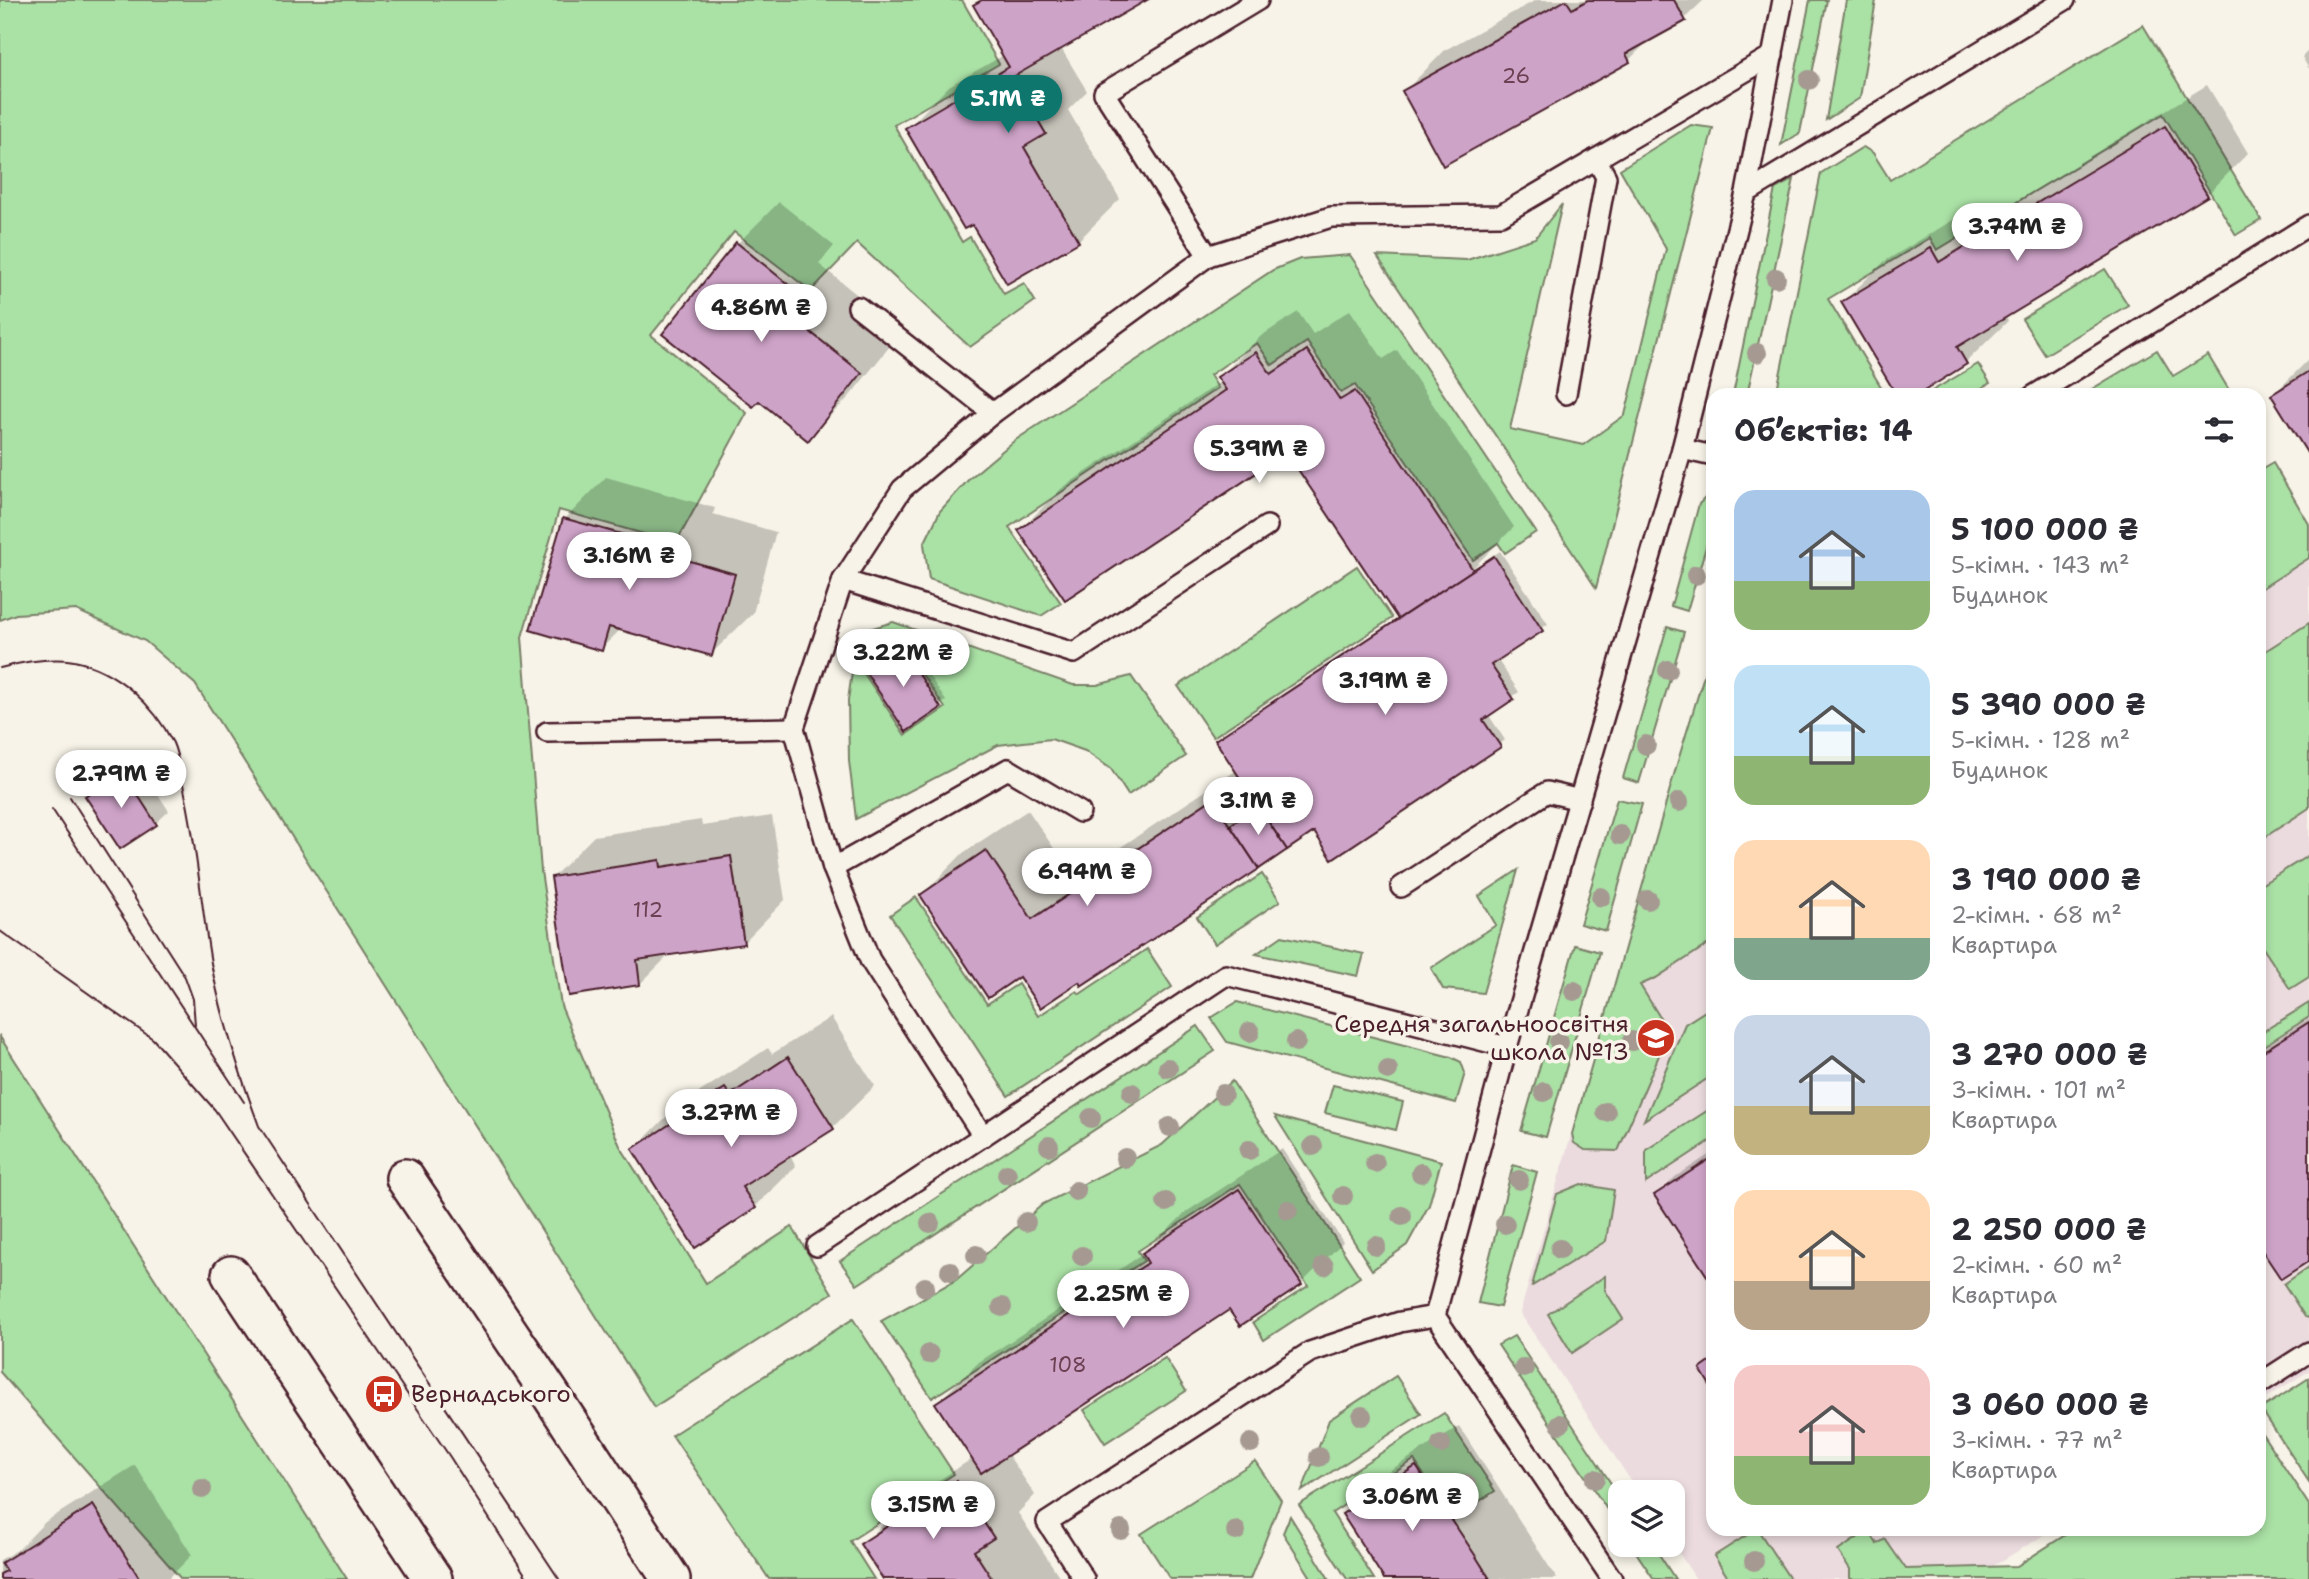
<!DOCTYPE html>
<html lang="uk">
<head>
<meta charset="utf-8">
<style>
	:root { --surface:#fff; --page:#f2f2f3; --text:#2b2b33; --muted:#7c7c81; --accent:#0f766e }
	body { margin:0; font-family:"Shantell Sans",sans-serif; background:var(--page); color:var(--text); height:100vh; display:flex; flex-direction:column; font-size:26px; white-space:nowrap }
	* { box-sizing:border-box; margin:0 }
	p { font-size:23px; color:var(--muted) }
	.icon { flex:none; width:38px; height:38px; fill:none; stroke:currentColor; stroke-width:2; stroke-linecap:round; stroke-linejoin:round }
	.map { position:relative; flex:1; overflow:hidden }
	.panel { position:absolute; left:1706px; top:388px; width:560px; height:1148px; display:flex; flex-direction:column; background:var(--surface); border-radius:21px; box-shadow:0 4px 10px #0003 }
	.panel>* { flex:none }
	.fabs { position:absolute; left:1608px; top:1480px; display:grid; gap:14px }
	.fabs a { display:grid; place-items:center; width:77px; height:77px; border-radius:14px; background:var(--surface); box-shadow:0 4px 10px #0003; font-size:35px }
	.price { position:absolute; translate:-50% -60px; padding:0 16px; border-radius:24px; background:#fff; color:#222; font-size:23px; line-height:46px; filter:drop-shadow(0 2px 4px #0008) }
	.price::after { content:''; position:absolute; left:50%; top:42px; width:21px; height:16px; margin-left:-10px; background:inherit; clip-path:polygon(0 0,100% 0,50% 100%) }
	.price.on { background:var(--accent); color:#fff }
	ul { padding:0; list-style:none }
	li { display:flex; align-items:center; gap:21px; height:175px; padding:0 28px }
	li span { display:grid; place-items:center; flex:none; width:196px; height:140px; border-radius:21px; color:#555 }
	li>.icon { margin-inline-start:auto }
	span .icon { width:84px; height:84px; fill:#fffc; stroke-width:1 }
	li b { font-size:30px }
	h2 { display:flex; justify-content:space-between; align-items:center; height:84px; padding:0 28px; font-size:30px }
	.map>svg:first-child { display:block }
	.built { fill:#ebdbde }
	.green { fill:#aae1a5; stroke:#7a8068; stroke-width:2; fill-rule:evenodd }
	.shadow { fill:#0003 }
	.building { fill:#cea3c8; stroke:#4a1f2b; stroke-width:2 }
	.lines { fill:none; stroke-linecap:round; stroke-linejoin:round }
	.service-casing { stroke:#4a1f2b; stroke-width:24 }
	.minor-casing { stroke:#4a1f2b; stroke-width:42 }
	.service { stroke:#f7f3e8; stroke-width:19 }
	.minor { stroke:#f7f3e8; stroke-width:37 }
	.tram { stroke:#4a1f2b; stroke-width:2 }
	.tree { fill:#a59991 }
	.labels { text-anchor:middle; stroke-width:7; stroke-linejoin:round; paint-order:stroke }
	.number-label { font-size:21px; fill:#6b4052 }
	.poi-label { font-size:24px; fill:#4a1f2b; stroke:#f7f3e8; text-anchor:end }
</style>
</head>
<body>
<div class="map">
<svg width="2309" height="1579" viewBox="0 0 2309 1579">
	<rect width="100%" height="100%" fill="#f7f3e8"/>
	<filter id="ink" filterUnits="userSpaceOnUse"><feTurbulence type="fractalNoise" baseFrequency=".0143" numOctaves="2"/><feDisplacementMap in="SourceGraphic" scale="14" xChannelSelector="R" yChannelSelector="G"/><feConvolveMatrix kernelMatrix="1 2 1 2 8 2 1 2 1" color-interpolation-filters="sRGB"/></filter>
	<g filter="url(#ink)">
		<!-- built -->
		<g class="built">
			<polygon points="2309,558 2309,1371 2259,1402 2259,590"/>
			<polygon points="1713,741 1713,1530 2052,1530 1972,1579 1696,1579 1673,1544 1673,1493 1639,1493 1520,1313 1677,764"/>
		</g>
		<!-- green -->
		<g class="green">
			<polygon points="0,0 962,0 999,64 894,125 962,242 970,237 1004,294 1024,283 1035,301 970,347 857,243 811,291 734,232 651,335 747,413 676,543 559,510 522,637 541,871 561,1006 620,1146 706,1283 792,1227 832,1293 654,1407 195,684 145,641 76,610 16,614 0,620"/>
			<polygon points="1810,0 1827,0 1800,133 1781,145"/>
			<polygon points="1846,0 1876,0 1860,98 1826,120"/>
			<polygon points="2143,25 2261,220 2236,235 2163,114 1937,250 1930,238 1828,299 1886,395 1776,395 1821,173 1863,147 1873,153 1890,180"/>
			<polygon points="1691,125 1713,128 1596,588 1377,256 1467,260 1535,238 1562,204 1510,429 1583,445 1625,415 1666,249 1620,169"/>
			<polygon points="1794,179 1747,395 1733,395 1775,189"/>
			<polygon points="1350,255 1536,532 1505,553 1498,543 1473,560 1355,385 1341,393 1307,342 1272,365 1257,343 1210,375 1218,388 1009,527 1061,603 1041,616 929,579 924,544 940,511 970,478 1014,441 1273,270 1300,259"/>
			<polygon points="2105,269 2128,305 2045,355 2022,319"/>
			<polygon points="2157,350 2173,376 2208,355 2232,395 2082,395"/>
			<polygon points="1978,364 1990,383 1970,395 1925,395"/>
			<polygon points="2273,463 2309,524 2309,558 2259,590 2259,471"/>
			<polygon points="1713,490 1713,523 1687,611 1671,606 1699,504"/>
			<polygon points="1357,566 1392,618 1213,737 1178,686"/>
			<path d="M893,622l180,63h24l34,-9 55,80 -58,39 -17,-26 -26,-18 -34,-12 -53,6 -142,74 -7,-58 -1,-61 9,-62 9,-8zM900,642l45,66 -40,27 -44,-66z"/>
			<polygon points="2309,623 2309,808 2259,841 2259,655"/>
			<polygon points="1667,627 1684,632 1639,783 1623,778"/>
			<polygon points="1713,646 1713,941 1656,978 1640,985 1669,1032 1618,1151 1585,1150 1574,1143 1572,1134 1677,764"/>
			<polygon points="1617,799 1642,804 1606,931 1580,924"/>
			<polygon points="2309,855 2309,977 2290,989 2259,942 2259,886"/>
			<polygon points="1518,870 1483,993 1443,989 1431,968 1496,925 1479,896"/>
			<polygon points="1262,874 1280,901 1215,944 1197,917"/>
			<polygon points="916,897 987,1004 1018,984 1038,1016 1077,991 1080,994 1147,949 1172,987 1008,1096 890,915"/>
			<polygon points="1282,936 1364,954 1358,976 1256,954"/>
			<polygon points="1575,945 1600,952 1546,1137 1521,1131"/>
			<polygon points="1237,1002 1451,1057 1461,1062 1465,1073 1456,1103 1227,1042 1211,1018"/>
			<polygon points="2309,1003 2309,1017 2259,1049 2259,1034"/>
			<polygon points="1713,1006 1713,1075 1644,1120 1685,1024"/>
			<polygon points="1198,1026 1215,1051 857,1285 840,1261"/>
			<polygon points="0,1038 0,1037 347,1579 181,1579 0,1372"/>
			<polygon points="1232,1081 1360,1277 1264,1340 1253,1322 1308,1286 1240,1184 1138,1251 1144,1261 932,1398 881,1321 956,1280 1043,1204 1162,1145"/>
			<polygon points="1333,1085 1403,1102 1396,1130 1325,1113"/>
			<polygon points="1713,1107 1713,1139 1646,1183 1646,1150"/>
			<polygon points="1275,1116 1441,1161 1429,1205 1407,1245 1372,1270"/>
			<polygon points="1513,1165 1537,1172 1500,1307 1478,1303"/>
			<polygon points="1581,1184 1614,1190 1606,1241 1532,1286 1557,1194"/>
			<polygon points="2309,1267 2309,1318 2305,1317 2284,1284"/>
			<polygon points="1605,1276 1605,1290 1623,1319 1572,1353 1548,1314"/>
			<polygon points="853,1319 954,1474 850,1541 874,1579 769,1579 672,1435"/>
			<polygon points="1514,1336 1620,1497 1620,1529 1498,1345"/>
			<polygon points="1165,1358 1186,1391 1105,1443 1084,1410"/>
			<polygon points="1396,1376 1421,1414 1302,1491 1329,1420"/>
			<polygon points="2309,1378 2309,1482 2261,1409"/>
			<polygon points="1444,1413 1495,1491 1452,1519 1414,1460 1332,1513 1374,1579 1347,1579 1299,1505"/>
			<polygon points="2259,1429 2309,1505 2309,1579 1850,1579 1850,1569 1838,1551 1869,1530 1877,1544 1885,1539 1906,1569 2017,1566 2073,1530 2259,1530"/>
			<polygon points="1255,1461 1281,1500 1250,1579 1170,1579 1141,1534"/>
			<polygon points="1290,1516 1329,1579 1312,1579 1283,1533"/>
			<polygon points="1755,1530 1758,1530 1790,1579 1729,1579 1714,1556"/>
			<polygon points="1631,1545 1653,1545 1675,1579 1654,1579"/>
		</g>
		<!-- shadow -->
		<g class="shadow">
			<polygon points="981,0 1143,0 1061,48 1087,91 1068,110 1120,199 1078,241 973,223 908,128 949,86 1004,55 975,5"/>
			<polygon points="1536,0 1704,0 1684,19 1651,38 1629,60 1404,92 1445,50"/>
			<polygon points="2309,50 2309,69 2302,57"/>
			<polygon points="2207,85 2248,153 2207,195 2005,316 2008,321 1966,362 1912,396 1843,302 1885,261 1973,208 1982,222"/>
			<polygon points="779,202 834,246 819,264 902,331 849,397 808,438 759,399 737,244"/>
			<polygon points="1350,310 1383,359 1397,350 1514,527 1474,567 1475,568 1500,551 1548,624 1497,659 1519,692 1488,714 1505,740 1499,745 1314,829 1082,984 1079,980 1019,974 922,895 963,853 1028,810 1074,878 1237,770 1217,740 1223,734 1399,618 1294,445 1020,530 1062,488 1222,381 1220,377 1261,336 1298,312 1313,334"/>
			<polygon points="2309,359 2309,453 2273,395"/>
			<polygon points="606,477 715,508 713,514 776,532 753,613 711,654 622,628 601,649 565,519"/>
			<polygon points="906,641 946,701 906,729 866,670"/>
			<polygon points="136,761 169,811 156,823 120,847 88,797 100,784"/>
			<polygon points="772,816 785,900 744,942 670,954 640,984 553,877 594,836 701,820 702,826"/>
			<polygon points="831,1017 875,1086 833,1127 790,1155 796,1166 755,1207 634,1149 675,1108 768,1048 772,1054"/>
			<polygon points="2309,1019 2309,1259 2259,1243 2259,1051"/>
			<polygon points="1282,1149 1343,1242 1301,1284 1230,1308 1007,1453 1035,1495 1018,1513 1061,1579 885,1579 863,1545 904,1503 973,1458 937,1403 979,1362 1143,1254 1186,1212"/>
			<polygon points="1713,1152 1713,1282 1657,1196 1675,1177"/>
			<polygon points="1459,1426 1557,1579 1386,1579 1345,1514 1386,1473"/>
			<polygon points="135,1465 192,1555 168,1579 0,1579 0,1560 19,1549 45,1522"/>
		</g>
		<!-- building -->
		<g class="building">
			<polygon points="982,0 1147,0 1013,77 1046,134 1024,147 1079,242 1007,284 972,225 964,229 905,128 1009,67 973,5"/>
			<polygon points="1566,0 1572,9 1588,0 1674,0 1686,21 1626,54 1630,62 1443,166 1402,91"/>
			<polygon points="2165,126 2208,196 1957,347 1967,364 1916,396 1897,396 1841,302 1931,248 1939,262"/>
			<polygon points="736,242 794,289 779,307 862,373 808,441 759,401 753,407 662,334"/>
			<polygon points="1307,350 1340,400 1355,391 1473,570 1398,619 1293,462 1299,457 1294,448 1065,600 1018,530 1226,390 1217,377 1256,352 1271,374"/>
			<polygon points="2309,371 2309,456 2271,395"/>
			<polygon points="563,518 675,549 673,556 735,574 712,656 609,627 602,651 530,630"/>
			<polygon points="1494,556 1543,631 1491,665 1514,699 1483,720 1501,747 1332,859 1314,832 1287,850 1215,740"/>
			<polygon points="900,645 941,708 906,732 864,670"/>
			<polygon points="123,772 157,825 120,849 85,796"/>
			<polygon points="1212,799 1259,869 1081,986 1079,982 1040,1008 1019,977 988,998 920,895 986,850 1032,919"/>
			<polygon points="1258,806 1287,850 1259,869 1230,825"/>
			<polygon points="731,856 744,944 637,960 640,985 569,996 551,877 660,860 661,867"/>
			<polygon points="2309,1022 2309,1261 2281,1279 2259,1246 2259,1054"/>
			<polygon points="788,1057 834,1129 742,1187 756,1208 695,1248 632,1149 725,1088 730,1095"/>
			<polygon points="1713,1157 1713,1285 1654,1195"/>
			<polygon points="1239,1189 1302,1285 1240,1326 1229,1310 981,1473 935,1403 1148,1263 1142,1253"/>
			<polygon points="1713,1360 1713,1390 1700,1369"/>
			<polygon points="1416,1466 1475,1555 1490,1579 1384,1579 1342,1514"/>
			<polygon points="957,1481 994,1538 974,1551 992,1579 883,1579 860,1544"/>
			<polygon points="93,1505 140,1579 0,1579 0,1574 6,1571 1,1563"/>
		</g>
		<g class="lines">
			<defs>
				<g id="service">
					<polyline points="1746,193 2065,0"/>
					<polyline points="1208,256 1104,93 1258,0"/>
					<polyline points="858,307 993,413"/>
					<polyline points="1566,394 1606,177 1596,159"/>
					<polyline points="2033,396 2309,225"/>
					<polyline points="1682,449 1713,456"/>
					<polyline points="843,580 1074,653 1267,526"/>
					<polyline points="547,732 794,728"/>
					<polyline points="833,868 1008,769 1080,812"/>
					<polyline points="1401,887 1547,792 1580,800"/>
					<polyline points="1507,1047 1226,975 983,1136 870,960 833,868 794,728 843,580 902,489 993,413 1208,256 1331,217 1501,215 1773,55"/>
					<polyline points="817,1246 983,1136"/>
					<polyline points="2259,1384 2309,1352"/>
					<polyline points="1084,1579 1047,1522 1310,1352 1400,1322 1435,1316"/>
					<polyline points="1612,1579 1435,1316 1507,1047 1682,449 1746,193 1783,0"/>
				</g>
				<g id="minor">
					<polyline points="405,1178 549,1392 671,1579"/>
					<polyline points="231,1275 433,1579"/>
				</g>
			</defs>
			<!-- service casing -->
			<use href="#service" class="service-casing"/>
			<!-- minor casing -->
			<use href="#minor" class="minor-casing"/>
			<!-- service -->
			<use href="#service" class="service"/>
			<!-- minor -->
			<use href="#minor" class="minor"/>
			<!-- tram -->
			<g class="tram">
				<path d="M0,668c23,-6 50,-11 74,-7 42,8 80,44 99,82 6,14 8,32 11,46 13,57 17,116 27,174 11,57 28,109 48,163l300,453"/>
				<polyline points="70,797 185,977 193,999 195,1025"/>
				<polyline points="52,809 244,1102"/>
				<polyline points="0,931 153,1039 215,1110 450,1457 528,1579"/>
			</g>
		</g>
		<!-- trees -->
		<g class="tree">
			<circle cx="1809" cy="80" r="10"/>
			<circle cx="1776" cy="278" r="10"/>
			<circle cx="1757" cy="353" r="10"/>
			<circle cx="1696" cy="575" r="10"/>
			<circle cx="1668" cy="670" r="10"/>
			<circle cx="1646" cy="745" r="10"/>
			<circle cx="1679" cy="802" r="10"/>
			<circle cx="1620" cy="835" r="10"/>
			<circle cx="1601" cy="897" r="10"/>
			<circle cx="1648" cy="900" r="10"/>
			<circle cx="1574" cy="991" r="10"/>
			<circle cx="1250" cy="1032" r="10"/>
			<circle cx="1632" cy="1041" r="10"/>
			<circle cx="1296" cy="1042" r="10"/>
			<circle cx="1559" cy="1042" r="10"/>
			<circle cx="1168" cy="1068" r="10"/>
			<circle cx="1388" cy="1070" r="10"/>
			<circle cx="1544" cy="1092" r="10"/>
			<circle cx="1132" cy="1093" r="10"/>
			<circle cx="1223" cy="1094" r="10"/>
			<circle cx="1606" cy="1112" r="10"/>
			<circle cx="1091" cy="1118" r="10"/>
			<circle cx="1170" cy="1127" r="10"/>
			<circle cx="1049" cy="1146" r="10"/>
			<circle cx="1313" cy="1146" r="10"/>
			<circle cx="1249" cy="1150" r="10"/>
			<circle cx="1125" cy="1158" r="10"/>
			<circle cx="1375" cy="1163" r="10"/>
			<circle cx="1421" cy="1173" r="10"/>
			<circle cx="1007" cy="1174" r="10"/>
			<circle cx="1519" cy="1180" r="10"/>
			<circle cx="1076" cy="1191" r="10"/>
			<circle cx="1343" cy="1196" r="10"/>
			<circle cx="1166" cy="1202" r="10"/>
			<circle cx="1288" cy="1210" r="10"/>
			<circle cx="1402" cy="1216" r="10"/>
			<circle cx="1026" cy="1222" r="10"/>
			<circle cx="930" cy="1223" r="10"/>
			<circle cx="1505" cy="1224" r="10"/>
			<circle cx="1376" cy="1246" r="10"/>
			<circle cx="1560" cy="1249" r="10"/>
			<circle cx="976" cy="1255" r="10"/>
			<circle cx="1082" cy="1256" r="10"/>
			<circle cx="1324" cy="1266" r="10"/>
			<circle cx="950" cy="1271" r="10"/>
			<circle cx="925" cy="1287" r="10"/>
			<circle cx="1002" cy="1307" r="10"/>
			<circle cx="929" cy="1354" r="10"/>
			<circle cx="1524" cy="1368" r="10"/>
			<circle cx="1362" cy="1416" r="10"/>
			<circle cx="1560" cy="1424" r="10"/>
			<circle cx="1251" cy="1443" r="10"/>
			<circle cx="1441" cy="1444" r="10"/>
			<circle cx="1319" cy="1457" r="10"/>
			<circle cx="1595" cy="1479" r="10"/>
			<circle cx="1466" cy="1484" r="10"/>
			<circle cx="202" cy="1489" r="10"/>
			<circle cx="1121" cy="1530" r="10"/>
			<circle cx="1236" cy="1531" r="10"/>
			<circle cx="1754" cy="1561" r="10"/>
		</g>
	</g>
	<!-- icons -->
	<defs>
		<symbol id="school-disc" viewBox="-11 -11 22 22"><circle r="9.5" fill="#c8321e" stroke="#f7f3e8"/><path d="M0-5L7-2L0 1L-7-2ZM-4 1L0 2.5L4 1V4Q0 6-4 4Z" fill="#fff"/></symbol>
		<symbol id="bus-disc" viewBox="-11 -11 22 22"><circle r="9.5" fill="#c8321e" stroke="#f7f3e8"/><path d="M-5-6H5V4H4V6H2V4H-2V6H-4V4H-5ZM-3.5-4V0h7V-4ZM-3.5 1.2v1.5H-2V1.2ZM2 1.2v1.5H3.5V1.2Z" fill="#fff"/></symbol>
	</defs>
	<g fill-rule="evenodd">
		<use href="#school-disc" x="1634" y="1016" width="44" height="44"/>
		<use href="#bus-disc" x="362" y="1372" width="44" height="44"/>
	</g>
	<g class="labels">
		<!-- number labels -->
		<g class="number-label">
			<text x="1516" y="83">26</text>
			<text x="648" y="917">112</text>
			<text x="1068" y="1372">108</text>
		</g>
		<!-- poi labels -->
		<g class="poi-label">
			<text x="1629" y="1032">Середня загальноосвітня<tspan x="1629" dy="28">школа №13</tspan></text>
			<text x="411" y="1402" text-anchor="start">Вернадського</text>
		</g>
	</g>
</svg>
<div class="fabs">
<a><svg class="icon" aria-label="layers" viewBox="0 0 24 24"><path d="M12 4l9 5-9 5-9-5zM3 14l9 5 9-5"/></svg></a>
</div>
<b class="price on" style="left:1008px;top:135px">5.1M ₴</b>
<b class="price" style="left:2017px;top:263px">3.74M ₴</b>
<b class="price" style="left:761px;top:344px">4.86M ₴</b>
<b class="price" style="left:1259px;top:485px">5.39M ₴</b>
<b class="price" style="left:629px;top:592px">3.16M ₴</b>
<b class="price" style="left:903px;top:689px">3.22M ₴</b>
<b class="price" style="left:1385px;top:717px">3.19M ₴</b>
<b class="price" style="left:121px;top:810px">2.79M ₴</b>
<b class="price" style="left:1258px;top:837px">3.1M ₴</b>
<b class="price" style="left:1087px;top:908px">6.94M ₴</b>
<b class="price" style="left:731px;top:1149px">3.27M ₴</b>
<b class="price" style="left:1123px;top:1330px">2.25M ₴</b>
<b class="price" style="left:1412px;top:1533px">3.06M ₴</b>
<b class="price" style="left:933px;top:1541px">3.15M ₴</b>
<section class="panel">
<h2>Об’єктів: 14<svg class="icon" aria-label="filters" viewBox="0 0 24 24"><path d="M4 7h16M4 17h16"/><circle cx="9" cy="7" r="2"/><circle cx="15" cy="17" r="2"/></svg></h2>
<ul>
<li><span style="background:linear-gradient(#a9c7e8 65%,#8fb573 0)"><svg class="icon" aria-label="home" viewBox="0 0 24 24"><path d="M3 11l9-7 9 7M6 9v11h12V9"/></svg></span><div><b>5 100 000 ₴</b><p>5-кімн. · 143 m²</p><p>Будинок</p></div></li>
<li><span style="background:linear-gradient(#bfe0f5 65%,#8fb573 0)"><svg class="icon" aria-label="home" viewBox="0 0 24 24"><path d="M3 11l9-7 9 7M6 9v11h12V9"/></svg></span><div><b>5 390 000 ₴</b><p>5-кімн. · 128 m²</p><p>Будинок</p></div></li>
<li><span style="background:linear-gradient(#ffd9b3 70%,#7fa58c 0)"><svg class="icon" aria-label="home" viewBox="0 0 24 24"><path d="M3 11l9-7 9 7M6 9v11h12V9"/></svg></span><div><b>3 190 000 ₴</b><p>2-кімн. · 68 m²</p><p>Квартира</p></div></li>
<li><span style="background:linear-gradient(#c9d6e8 65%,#c2b280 0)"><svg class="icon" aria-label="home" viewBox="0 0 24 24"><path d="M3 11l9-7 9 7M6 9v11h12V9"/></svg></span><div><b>3 270 000 ₴</b><p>3-кімн. · 101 m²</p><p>Квартира</p></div></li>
<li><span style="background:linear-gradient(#ffd9b3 65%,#b9a48a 0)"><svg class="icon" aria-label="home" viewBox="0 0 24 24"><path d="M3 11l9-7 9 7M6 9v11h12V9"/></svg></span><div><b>2 250 000 ₴</b><p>2-кімн. · 60 m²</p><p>Квартира</p></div></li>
<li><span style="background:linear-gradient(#f6c9c9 65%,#8fb573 0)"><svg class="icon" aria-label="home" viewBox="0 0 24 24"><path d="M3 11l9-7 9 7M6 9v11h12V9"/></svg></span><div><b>3 060 000 ₴</b><p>3-кімн. · 77 m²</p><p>Квартира</p></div></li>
</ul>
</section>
</div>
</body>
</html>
